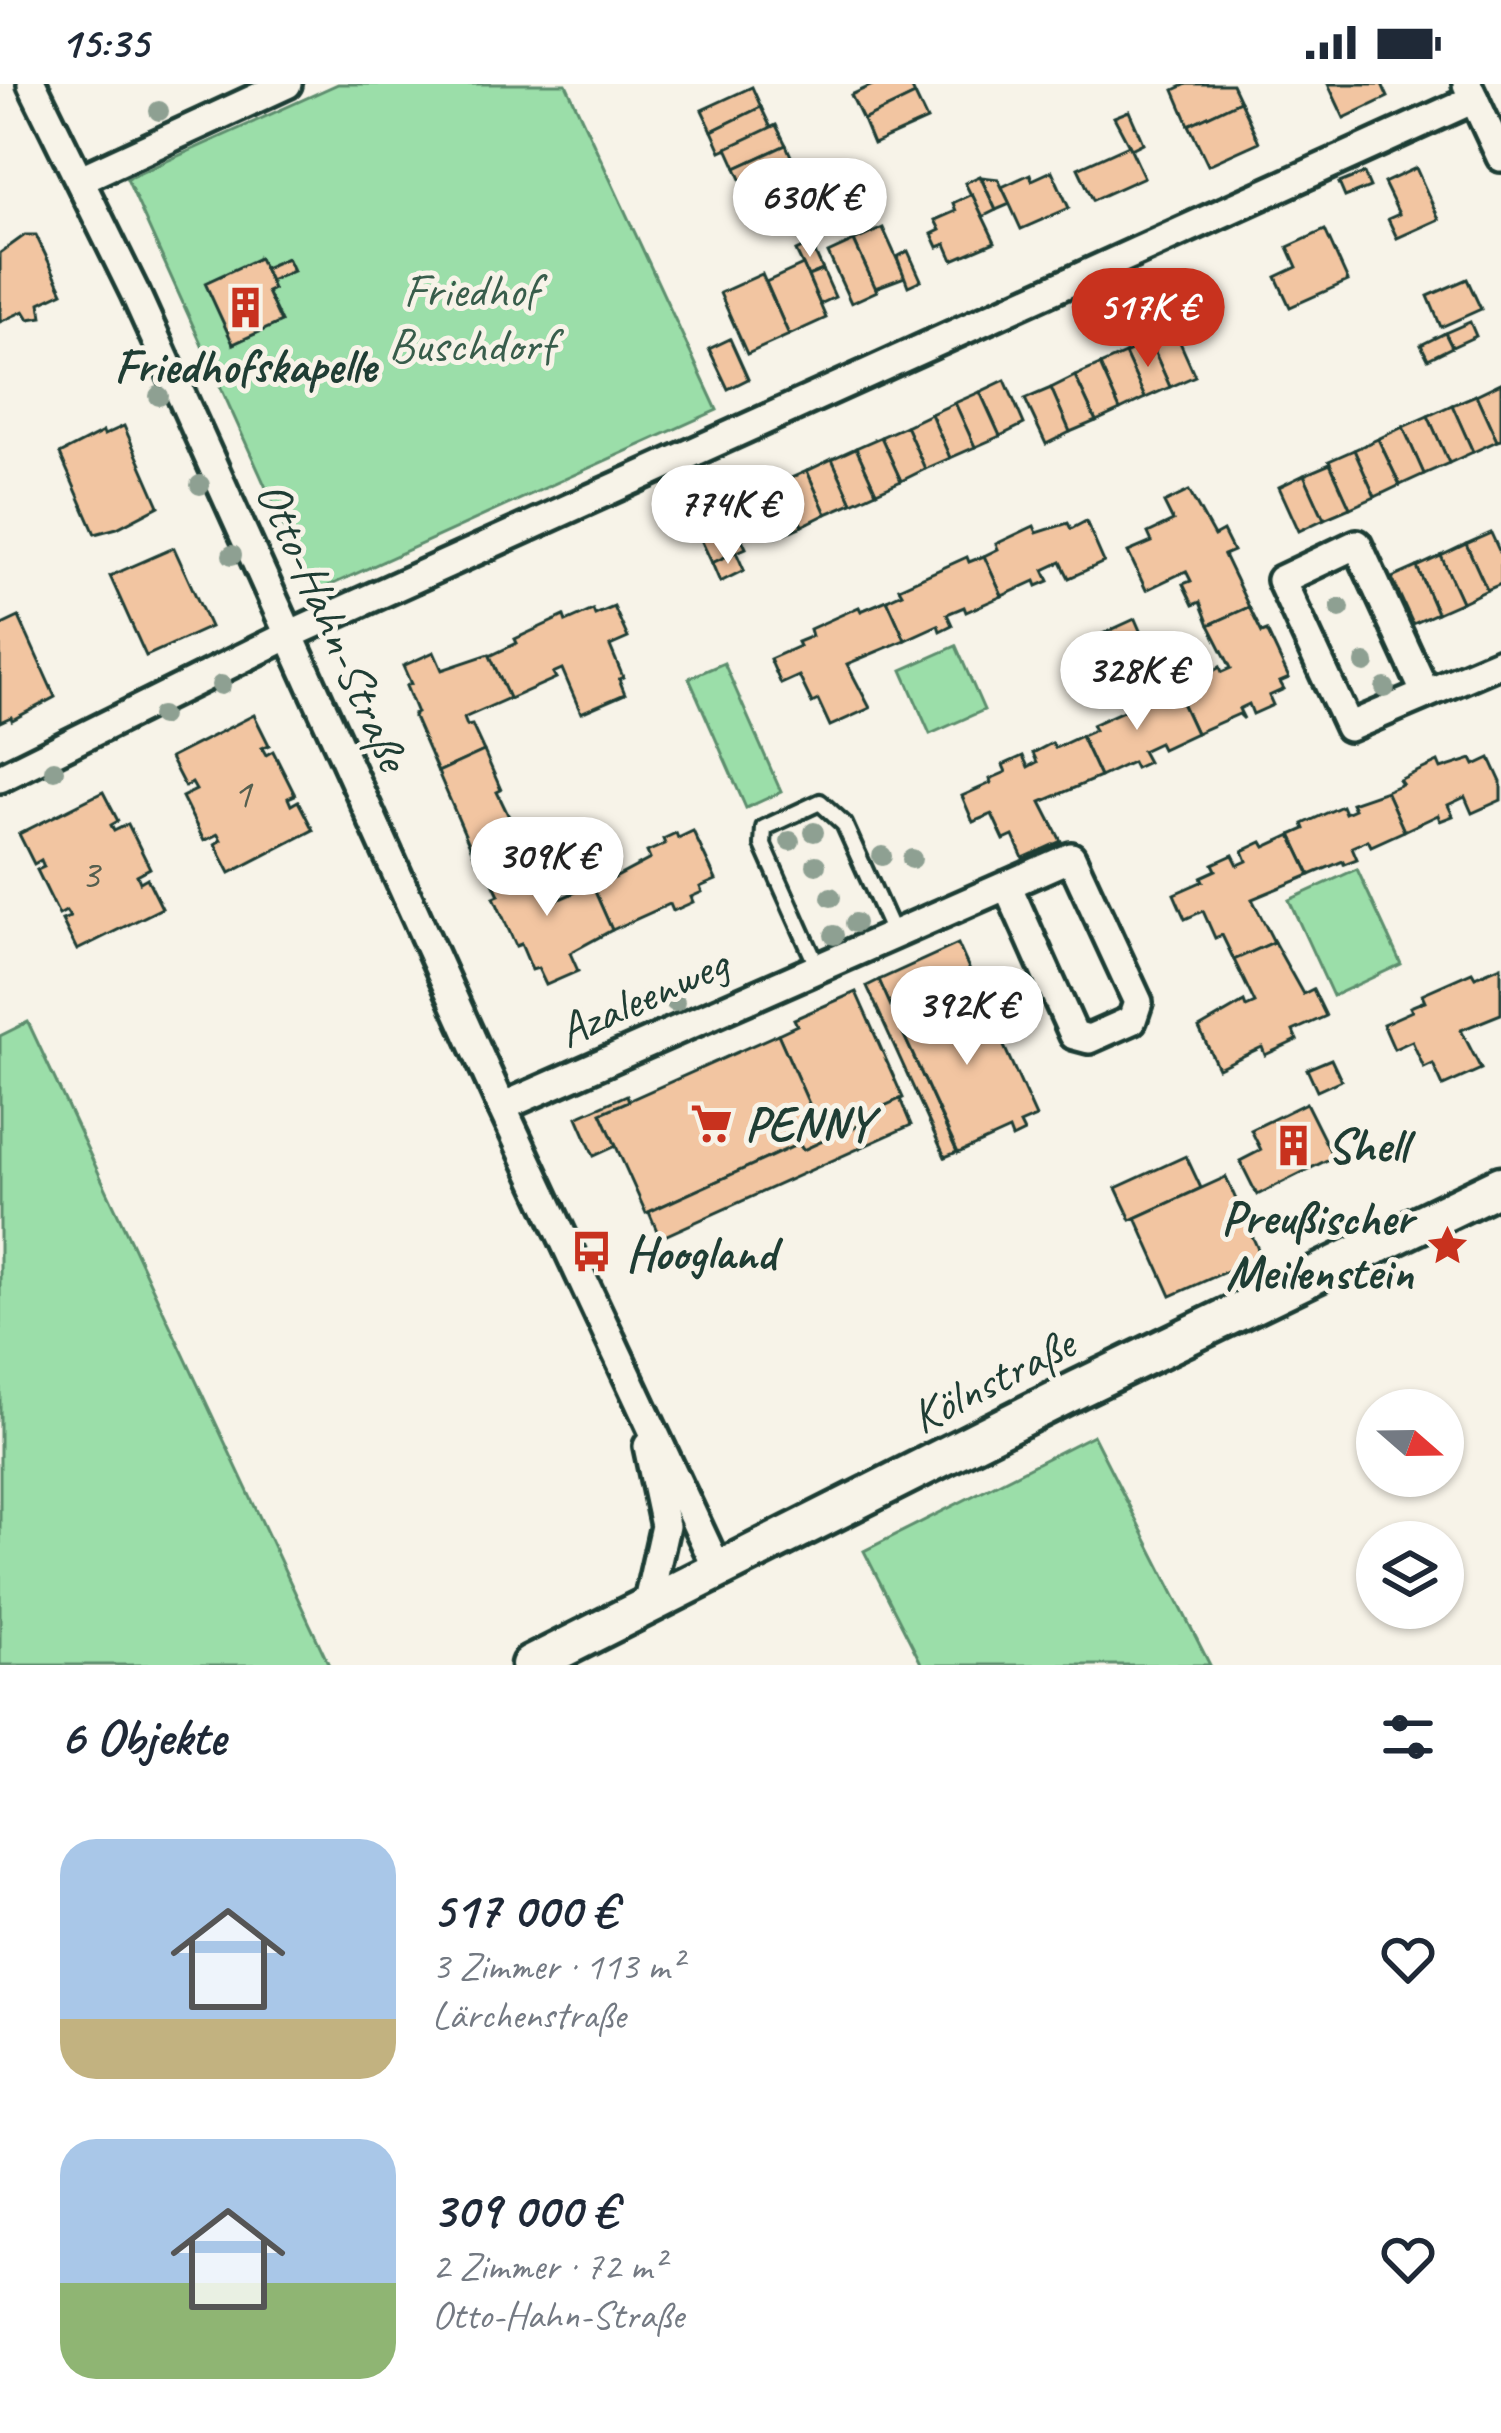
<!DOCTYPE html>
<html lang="de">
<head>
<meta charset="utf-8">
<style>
	:root { --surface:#fff; --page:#f2f2f3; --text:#1f2937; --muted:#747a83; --accent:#c8321e }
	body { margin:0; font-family:Caveat,sans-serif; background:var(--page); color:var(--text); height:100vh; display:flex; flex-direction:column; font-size:45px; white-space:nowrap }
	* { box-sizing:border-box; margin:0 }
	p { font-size:39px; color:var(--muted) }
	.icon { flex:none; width:66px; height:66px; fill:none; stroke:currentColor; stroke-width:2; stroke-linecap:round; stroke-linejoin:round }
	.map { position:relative; height:1581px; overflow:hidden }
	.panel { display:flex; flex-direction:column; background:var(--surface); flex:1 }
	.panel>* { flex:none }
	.needle { width:78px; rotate:110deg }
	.tools { position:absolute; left:1356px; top:1305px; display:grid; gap:24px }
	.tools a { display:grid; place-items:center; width:108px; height:108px; border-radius:50%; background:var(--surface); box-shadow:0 3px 9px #0004; font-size:60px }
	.price { position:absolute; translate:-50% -102px; padding:0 27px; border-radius:42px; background:#fff; color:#222; font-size:39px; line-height:78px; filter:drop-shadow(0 3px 6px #0008) }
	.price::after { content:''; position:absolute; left:50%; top:72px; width:36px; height:27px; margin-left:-18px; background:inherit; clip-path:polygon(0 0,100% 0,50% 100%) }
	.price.current { background:var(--accent); color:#fff }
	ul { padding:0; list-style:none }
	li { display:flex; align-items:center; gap:36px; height:300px; padding:0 60px }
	li span { display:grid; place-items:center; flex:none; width:336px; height:240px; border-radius:36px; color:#555 }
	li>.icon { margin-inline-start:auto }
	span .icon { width:144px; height:144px; fill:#fffc; stroke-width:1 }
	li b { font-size:51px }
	h2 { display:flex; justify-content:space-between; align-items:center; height:144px; padding:0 60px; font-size:51px }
	.status { display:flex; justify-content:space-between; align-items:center; height:84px; padding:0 60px; background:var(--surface); direction:ltr }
	.status svg { height:33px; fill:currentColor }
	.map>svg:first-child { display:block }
	.green { fill:#9bdea9; stroke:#5d8e6e; stroke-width:3; fill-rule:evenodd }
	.building { fill:#f2c5a1; stroke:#1f3d34; stroke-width:3 }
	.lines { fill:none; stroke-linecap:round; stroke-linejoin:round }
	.lane-casing { stroke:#1f3d34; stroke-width:22 }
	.street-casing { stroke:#1f3d34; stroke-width:36 }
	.secondary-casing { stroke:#1f3d34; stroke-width:45 }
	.lane { stroke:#f7f3e8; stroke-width:14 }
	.street { stroke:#f7f3e8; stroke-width:27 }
	.secondary { stroke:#f7f3e8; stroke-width:36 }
	.tree { fill:#8ea092 }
	.labels { text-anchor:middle; stroke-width:10; stroke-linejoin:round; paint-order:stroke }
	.number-label { font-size:42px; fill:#545f4f }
	.park-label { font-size:48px; fill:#385d4b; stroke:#f7f3e8 }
	.poi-label { font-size:48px; font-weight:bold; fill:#1f3d34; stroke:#f7f3e8; text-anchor:start }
	.street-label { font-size:48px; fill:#1f3d34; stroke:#f7f3e8 }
</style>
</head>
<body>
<div class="status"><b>15:35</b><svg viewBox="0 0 49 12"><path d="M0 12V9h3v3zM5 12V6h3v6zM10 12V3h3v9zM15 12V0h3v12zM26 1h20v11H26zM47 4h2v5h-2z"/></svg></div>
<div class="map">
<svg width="1501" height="1581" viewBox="0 0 1501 1581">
	<rect width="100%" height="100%" fill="#f7f3e8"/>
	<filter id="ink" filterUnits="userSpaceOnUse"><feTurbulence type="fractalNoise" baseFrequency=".00833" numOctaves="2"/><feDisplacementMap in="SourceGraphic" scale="24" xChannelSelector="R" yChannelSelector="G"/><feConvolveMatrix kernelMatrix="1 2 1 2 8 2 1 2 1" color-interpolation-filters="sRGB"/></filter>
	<g filter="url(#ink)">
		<!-- green -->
		<g class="green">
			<path d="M338,0h228l151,326 -395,179 -14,-8 -181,-402zM258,174l6,10 23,-10 6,12 -23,11 3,8 -6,3 14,30 -48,22z"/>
			<polygon points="956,562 984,626 930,650 902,586"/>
			<polygon points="724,579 781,708 746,724 689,594"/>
			<polygon points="1357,785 1401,880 1333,912 1289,816"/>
			<polygon points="28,938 329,1581 0,1581 0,952"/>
			<polygon points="1093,1351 1210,1581 922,1581 864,1467"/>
		</g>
		<!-- building -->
		<g class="building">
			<polygon points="875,0 910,0 915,11 863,36 851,11"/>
			<polygon points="1187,0 1232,0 1240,17 1189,41 1174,6"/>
			<polygon points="1328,0 1382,0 1388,13 1344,34"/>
			<polygon points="752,3 761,23 712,47 702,26"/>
			<polygon points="915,11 927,36 873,60 863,36"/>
			<polygon points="1240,17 1259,58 1208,81 1189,41"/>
			<polygon points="761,23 771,44 721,67 712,47"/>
			<polygon points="1129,27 1143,59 1131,65 1114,33"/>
			<polygon points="776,41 786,61 736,84 727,64"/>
			<polygon points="786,61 795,81 745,104 736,84"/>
			<polygon points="1129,61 1144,93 1093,116 1078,84"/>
			<polygon points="795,81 804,101 754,125 745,104"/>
			<polygon points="1416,84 1439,135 1397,154 1388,135 1399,130 1384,99"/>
			<polygon points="1052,87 1069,124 1021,145 1002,103 1030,90 1032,96"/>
			<polygon points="1364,89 1370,103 1345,113 1339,99"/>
			<polygon points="980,92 996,126 982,133 965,99"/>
			<polygon points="981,93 998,95 1010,120 996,126"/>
			<polygon points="972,110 995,158 953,176 946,160 938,163 932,150 940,146 935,136 956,127 953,119"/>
			<polygon points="883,144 905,193 875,204 854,157"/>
			<polygon points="1325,146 1348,197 1290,223 1276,193 1297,183 1288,163"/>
			<polygon points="25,151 36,151 63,208 40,219 42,233 29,235 24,227 0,238 0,169"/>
			<polygon points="854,157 877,207 851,219 828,169"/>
			<polygon points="811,160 823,186 808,192 796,167"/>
			<polygon points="908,167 921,196 908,202 897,173"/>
			<polygon points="259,174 273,205 267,208 281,238 233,260 205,199"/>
			<polygon points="287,174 293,187 270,197 264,184"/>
			<polygon points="803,181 826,234 789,251 766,198"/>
			<polygon points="823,186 835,213 820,220 808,192"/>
			<polygon points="762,190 789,251 747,270 720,209"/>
			<polygon points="1467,195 1481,225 1441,243 1428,212"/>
			<polygon points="1470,238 1476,252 1452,263 1445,249"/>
			<polygon points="1175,247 1195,292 1170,303 1150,258"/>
			<polygon points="1445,249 1452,263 1428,275 1421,261"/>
			<polygon points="730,255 748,295 728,305 709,265"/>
			<polygon points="1150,258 1170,303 1145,314 1125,270"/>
			<polygon points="1125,270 1145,314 1120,326 1100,281"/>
			<polygon points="1100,281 1120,326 1096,337 1075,292"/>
			<polygon points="1075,292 1096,337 1070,348 1051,304"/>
			<polygon points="1005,296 1024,340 1000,352 980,308"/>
			<polygon points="1501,299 1501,356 1497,357 1476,311"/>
			<polygon points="1051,304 1070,348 1046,360 1025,315"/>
			<polygon points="980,308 1000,352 975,363 955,319"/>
			<polygon points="1476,311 1497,357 1473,368 1452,321"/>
			<polygon points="955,319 975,363 950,374 931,330"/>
			<polygon points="1452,321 1473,368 1449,379 1428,332"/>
			<polygon points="931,330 950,374 925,385 906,342"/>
			<polygon points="1428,332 1449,379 1424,390 1403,343"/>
			<polygon points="124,342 159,422 117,444 95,450 60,370 103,348 104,351"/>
			<polygon points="906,342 925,385 901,397 881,353"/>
			<polygon points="1403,343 1424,390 1400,401 1378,355"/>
			<polygon points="881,353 901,397 876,408 856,364"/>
			<polygon points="1378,355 1400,401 1375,413 1354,366"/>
			<polygon points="856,364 876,408 852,419 832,375"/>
			<polygon points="1354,366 1375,413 1350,424 1329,377"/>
			<polygon points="832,375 852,419 826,430 807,387"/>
			<polygon points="1330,380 1350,424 1324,435 1304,391"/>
			<polygon points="807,387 826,430 802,442 782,398"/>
			<polygon points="1304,391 1324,435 1299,447 1279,403"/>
			<polygon points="782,398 802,442 777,453 757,409"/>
			<polygon points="1189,407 1214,452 1223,447 1233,467 1224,471 1249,523 1209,541 1200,518 1193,521 1183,500 1191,497 1186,487 1146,506 1128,468 1152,458 1148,449 1173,437 1164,419"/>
			<polygon points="729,427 746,464 712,479 695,443"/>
			<polygon points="1086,437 1104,478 1069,494 1061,478 1044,486 1049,497 1037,502 1035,497 1002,512 984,472 998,465 996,460 1034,442 1037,449 1068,439 1071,445"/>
			<polygon points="1491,449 1501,471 1501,500 1487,506 1466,460"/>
			<polygon points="1466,460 1487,506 1462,518 1441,472"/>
			<polygon points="174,464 210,543 146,572 110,492"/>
			<polygon points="736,468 744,486 720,498 712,479"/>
			<polygon points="984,472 1002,512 966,528 964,523 947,530 952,541 940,547 938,541 905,556 887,516 902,509 899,504 967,473 969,478"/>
			<polygon points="1441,472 1462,518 1437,529 1417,483"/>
			<polygon points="1417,483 1437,529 1413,540 1392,494"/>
			<polygon points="887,516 905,556 847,580 870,624 830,642 818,616 812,619 799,592 781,600 770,575 799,562 797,558 812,552 810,545 859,523 861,527"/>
			<polygon points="614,523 628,554 610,562 623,593 619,595 625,610 581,629 562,585 553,589 556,594 509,615 490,572 517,559 515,555 564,532 566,538 593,526 595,531"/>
			<polygon points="1249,523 1262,549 1267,547 1289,594 1280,598 1284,605 1269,612 1273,621 1253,630 1249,620 1239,625 1244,635 1239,630 1196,649 1177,608 1220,583 1222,588 1231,584 1209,541"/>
			<polygon points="19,533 55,613 12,636 11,633 0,638 0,542"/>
			<polygon points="1135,535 1144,556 1139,558 1142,564 1093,587 1090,581 1085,584 1076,562"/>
			<polygon points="434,568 442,586 489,570 509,614 464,634 467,642 472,641 484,667 438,688 413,631 417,629 406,602 411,600 403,582"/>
			<polygon points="1177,608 1196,649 1162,665 1159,659 1142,667 1148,678 1135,684 1132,678 1100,693 1081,652 1095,646 1092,641 1159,611 1161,615"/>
			<polygon points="254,631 269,661 262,664 266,671 273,667 295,711 288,714 291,721 298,717 313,746 230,789 215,760 221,756 218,750 204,757 182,713 196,706 192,699 185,703 170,674"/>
			<polygon points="1081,652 1100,693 1041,718 1061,757 1023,774 1013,752 1004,756 992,730 973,738 962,712 991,699 990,695 1006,688 1003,681 1023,672 1028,683 1037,678 1033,669 1052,659 1055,664"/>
			<polygon points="484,667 501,706 497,708 499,712 527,770 487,788 481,774 476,776 438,688"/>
			<polygon points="1490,674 1501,698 1501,716 1472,729 1465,713 1448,721 1453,732 1440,737 1438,731 1404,747 1386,707 1402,700 1399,696 1438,678 1441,685 1472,675 1475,681"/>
			<polygon points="1386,707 1404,747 1371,762 1368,756 1352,763 1357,775 1344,780 1343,777 1310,791 1291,751 1305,745 1303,740 1342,722 1345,729 1354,725 1351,719"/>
			<polygon points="103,708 118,737 111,741 114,747 128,740 150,784 137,791 140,798 147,794 162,824 77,866 62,836 70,833 66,827 59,831 37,786 44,783 41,776 34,780 19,750"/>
			<polygon points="693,747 716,796 700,803 702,808 691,813 693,818 673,827 670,820 612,846 592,801 606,795 607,798 650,775 647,768 665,760 663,755 676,749 678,754"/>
			<polygon points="1291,751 1310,791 1252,815 1274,858 1234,876 1222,851 1215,854 1203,827 1185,835 1174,810 1203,797 1201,793 1216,786 1213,780 1233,771 1238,781 1247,777 1243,767 1262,758 1265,763"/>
			<polygon points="529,769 548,820 592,801 612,846 570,869 578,887 546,901 538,884 532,886 521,860 516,862 494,813 499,811 488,788"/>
			<polygon points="1274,858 1303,910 1313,905 1326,932 1293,947 1297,956 1265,971 1262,963 1218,984 1199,944 1244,918 1246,923 1255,919 1234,876"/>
			<polygon points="958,860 975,898 896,934 879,896"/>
			<polygon points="1501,882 1501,930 1461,946 1481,985 1443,1002 1433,980 1424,984 1412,957 1394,965 1383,940 1412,927 1410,923 1425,917 1422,910 1472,888 1475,893"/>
			<polygon points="879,896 957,1068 945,1073 867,902"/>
			<polygon points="975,898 1036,1033 1020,1040 1024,1048 1012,1054 1009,1046 958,1069 896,934"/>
			<polygon points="856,908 903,1014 867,1030 870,1036 854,1044 851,1036 822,1049 778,950 797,941 794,935"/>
			<polygon points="778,950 825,1056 803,1066 799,1060 646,1129 601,1029"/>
			<polygon points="1331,975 1341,996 1317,1007 1307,985"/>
			<polygon points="627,1011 629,1017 601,1029 616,1062 594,1072 577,1033"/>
			<polygon points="900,1015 911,1041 660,1154 649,1128 799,1060 803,1066 825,1056 822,1049 851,1036 854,1044 863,1040 870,1036 867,1030"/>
			<polygon points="1306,1019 1333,1073 1257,1111 1240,1077 1261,1066 1251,1046"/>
			<polygon points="1186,1072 1201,1104 1131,1136 1116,1104"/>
			<polygon points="1226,1093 1261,1172 1171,1212 1136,1134"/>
		</g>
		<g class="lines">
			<defs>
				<polyline id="lane" points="818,884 763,761 764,744 820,718 844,740 894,851"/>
				<g id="street">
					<polyline points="32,0 135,209 502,1023 719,1488"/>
					<polyline points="1467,0 1501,73"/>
					<polyline points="81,95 287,0"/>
					<polyline points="1426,610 1357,460 1281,496 1349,643 1501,578"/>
					<polyline points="0,694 289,551 1474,15"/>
					<polyline points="502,1023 1071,773 1138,918 1132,936 1089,955 1074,951 1007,801"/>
					<polyline points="647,1522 665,1442 648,1362"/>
				</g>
				<polyline id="secondary" points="530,1581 1078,1305 1501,1101"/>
			</defs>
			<!-- lane casing -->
			<use href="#lane" class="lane-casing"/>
			<!-- street casing -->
			<use href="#street" class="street-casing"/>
			<!-- secondary casing -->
			<use href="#secondary" class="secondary-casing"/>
			<!-- lane -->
			<use href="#lane" class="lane"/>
			<!-- street -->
			<use href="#street" class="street"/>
			<!-- secondary -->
			<use href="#secondary" class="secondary"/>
		</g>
		<!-- trees -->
		<g class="tree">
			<circle cx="159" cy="27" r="10"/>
			<circle cx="159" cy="312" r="10"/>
			<circle cx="200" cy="401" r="10"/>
			<circle cx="232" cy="471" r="10"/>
			<circle cx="1340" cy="524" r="10"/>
			<circle cx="1365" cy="579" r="10"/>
			<circle cx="221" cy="601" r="10"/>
			<circle cx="1385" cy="604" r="10"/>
			<circle cx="161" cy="632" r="10"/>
			<circle cx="54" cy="686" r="10"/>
			<circle cx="814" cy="748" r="10"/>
			<circle cx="790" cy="757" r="10"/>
			<circle cx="882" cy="772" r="10"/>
			<circle cx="912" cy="775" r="10"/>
			<circle cx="816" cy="781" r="10"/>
			<circle cx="831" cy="813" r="10"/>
			<circle cx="855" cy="839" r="10"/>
			<circle cx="834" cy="851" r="10"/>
			<circle cx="675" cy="918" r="10"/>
		</g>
	</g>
	<!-- icons -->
	<defs>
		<symbol id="building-bare" viewBox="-9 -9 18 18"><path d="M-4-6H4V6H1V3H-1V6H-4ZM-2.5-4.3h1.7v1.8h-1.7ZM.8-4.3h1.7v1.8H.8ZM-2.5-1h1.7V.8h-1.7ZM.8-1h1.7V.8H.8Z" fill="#c8321e" stroke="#f7f3e8" stroke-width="2.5" paint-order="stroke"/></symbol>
		<symbol id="supermarket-bare" viewBox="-9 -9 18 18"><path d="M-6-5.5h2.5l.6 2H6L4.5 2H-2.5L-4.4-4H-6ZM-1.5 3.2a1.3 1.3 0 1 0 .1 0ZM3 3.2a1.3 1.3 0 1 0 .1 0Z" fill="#c8321e" stroke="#f7f3e8" stroke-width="2.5" paint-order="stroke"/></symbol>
		<symbol id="sight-bare" viewBox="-9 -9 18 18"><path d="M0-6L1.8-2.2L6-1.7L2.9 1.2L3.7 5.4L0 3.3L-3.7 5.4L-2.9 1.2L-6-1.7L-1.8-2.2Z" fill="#c8321e" stroke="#f7f3e8" stroke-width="2.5" paint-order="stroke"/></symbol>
		<symbol id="bus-bare" viewBox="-9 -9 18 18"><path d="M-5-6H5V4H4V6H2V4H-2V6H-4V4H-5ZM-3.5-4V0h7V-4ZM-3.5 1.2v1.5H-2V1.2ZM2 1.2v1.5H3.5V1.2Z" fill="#c8321e" stroke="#f7f3e8" stroke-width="2.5" paint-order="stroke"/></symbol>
	</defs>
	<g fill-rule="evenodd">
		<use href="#building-bare" x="216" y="194" width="59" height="59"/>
		<use href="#supermarket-bare" x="682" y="1010" width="59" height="59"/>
		<use href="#building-bare" x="1264" y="1032" width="59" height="59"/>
		<use href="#sight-bare" x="1418" y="1132" width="59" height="59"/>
		<use href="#bus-bare" x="562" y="1138" width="59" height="59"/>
	</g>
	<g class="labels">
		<!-- number labels -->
		<g class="number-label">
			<text x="242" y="723">1</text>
			<text x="90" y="804">3</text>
		</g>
		<!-- park labels -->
		<g class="park-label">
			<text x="471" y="222">Friedhof<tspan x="471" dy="55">Buschdorf</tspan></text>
		</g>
		<!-- poi labels -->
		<g class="poi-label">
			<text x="245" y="298" text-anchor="middle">Friedhofskapelle</text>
			<text x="745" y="1056">PENNY</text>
			<text x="1327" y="1078">Shell</text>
			<text x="1413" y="1150" text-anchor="end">Preußischer<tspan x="1413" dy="55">Meilenstein</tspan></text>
			<text x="626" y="1185">Hoogland</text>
		</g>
		<!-- street labels -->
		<g class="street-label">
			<text transform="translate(334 541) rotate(66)" y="17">Otto-Hahn-Straße</text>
			<text transform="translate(642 912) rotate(-24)" y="17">Azaleenweg</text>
			<text transform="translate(992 1295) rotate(-27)" y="17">Kölnstraße</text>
		</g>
	</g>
</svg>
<div class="tools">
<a><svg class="needle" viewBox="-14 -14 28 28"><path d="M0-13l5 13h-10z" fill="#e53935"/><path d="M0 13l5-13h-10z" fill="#747a83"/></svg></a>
<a><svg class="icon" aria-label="layers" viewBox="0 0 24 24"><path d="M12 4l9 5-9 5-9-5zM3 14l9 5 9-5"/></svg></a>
</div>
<b class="price" style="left:810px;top:176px">630K €</b>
<b class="price current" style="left:1148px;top:286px">517K €</b>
<b class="price" style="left:728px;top:483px">774K €</b>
<b class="price" style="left:1137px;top:649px">328K €</b>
<b class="price" style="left:547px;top:835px">309K €</b>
<b class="price" style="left:967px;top:984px">392K €</b>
</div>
<section class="panel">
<h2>6 Objekte<svg class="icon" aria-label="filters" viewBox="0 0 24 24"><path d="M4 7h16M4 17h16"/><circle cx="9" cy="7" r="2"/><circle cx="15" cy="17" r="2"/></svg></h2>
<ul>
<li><span style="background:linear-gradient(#a9c7e8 75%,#c2b280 0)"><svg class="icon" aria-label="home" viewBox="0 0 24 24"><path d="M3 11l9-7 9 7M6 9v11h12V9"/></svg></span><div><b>517 000 €</b><p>3 Zimmer · 113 m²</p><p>Lärchenstraße</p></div><svg class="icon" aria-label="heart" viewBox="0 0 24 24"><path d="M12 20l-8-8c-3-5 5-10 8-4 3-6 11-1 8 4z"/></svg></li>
<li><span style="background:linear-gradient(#a9c7e8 60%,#8fb573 0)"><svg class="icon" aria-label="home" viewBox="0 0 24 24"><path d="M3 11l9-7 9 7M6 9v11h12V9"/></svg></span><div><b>309 000 €</b><p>2 Zimmer · 72 m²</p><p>Otto-Hahn-Straße</p></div><svg class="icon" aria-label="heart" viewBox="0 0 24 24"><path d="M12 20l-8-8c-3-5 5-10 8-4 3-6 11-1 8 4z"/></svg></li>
</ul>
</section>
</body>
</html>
